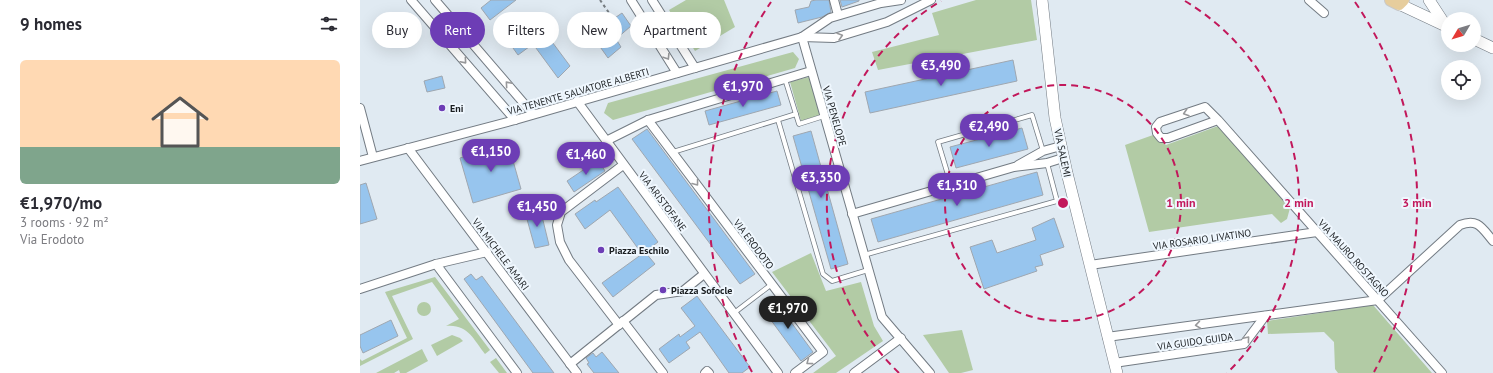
<!DOCTYPE html>
<html lang="en">
<head>
<meta charset="utf-8">
<style>
	:root { --surface:#fff; --page:#f2f2f3; --text:#2b2b33; --muted:#7c7c81; --line:#e1e1e2; --accent:#6d3db5 }
	body { margin:0; font-family:"PT Sans",sans-serif; background:var(--page); color:var(--text); height:100vh; display:flex; flex-direction:column; font-size:15px; white-space:nowrap }
	* { box-sizing:border-box; margin:0 }
	p { font-size:13px; color:var(--muted) }
	.icon { flex:none; width:22px; height:22px; fill:none; stroke:currentColor; stroke-width:2; stroke-linecap:round; stroke-linejoin:round }
	.map { position:relative; flex:1; overflow:hidden }
	.details { display:flex; flex-direction:column; background:var(--surface); width:360px }
	.details>* { flex:none }
	.top-card { position:absolute; left:12px; top:12px; width:380px; height:36px; display:flex; gap:8px }
	.needle { width:26px; rotate:232deg }
	.controls { position:absolute; left:1081px; top:12px; display:grid; gap:8px }
	.controls a { display:grid; place-items:center; width:40px; height:40px; border-radius:50%; background:var(--surface); box-shadow:0 4px 16px #0002; font-size:20px }
	.price { position:absolute; translate:-50% -34px; padding:0 9px; border-radius:14px; background:var(--accent); color:#fff; font-size:13px; line-height:26px; filter:drop-shadow(0 1px 2px #0008) }
	.price::after { content:''; position:absolute; left:50%; top:24px; width:12px; height:9px; margin-left:-6px; background:inherit; clip-path:polygon(0 0,100% 0,50% 100%) }
	.price.current { background:#222; color:#fff }
	ul { padding:0; list-style:none }
	li { display:grid; align-content:center; gap:8px; height:212px; padding:0 20px }
	li+li { border-top:1px solid var(--line) }
	li span { display:grid; place-items:center; height:124px; border-radius:6px; color:#555 }
	li>.icon { margin-inline-start:auto }
	span .icon { width:72px; height:72px; fill:#fffc; stroke-width:1 }
	li b { font-size:17px }
	h2 { display:flex; justify-content:space-between; align-items:center; height:48px; padding:0 20px; font-size:17px }
	.chip { padding:0 14px; border-radius:18px; background:var(--surface); box-shadow:0 4px 16px #0002; font-size:14px; line-height:36px }
	.chip.current { background:var(--accent); color:#fff }
	main { display:flex; flex:1; min-height:0 }
	.map>svg:first-child { display:block }
	.green { fill:#b2cba5 }
	.building { fill:#97c5ee; stroke:#9fa7b0 }
	.lines { fill:none; stroke-linecap:round; stroke-linejoin:round }
	.lane-casing { stroke:#737b83; stroke-width:5.5 }
	.street-casing { stroke:#737b83; stroke-width:10 }
	.secondary-casing { stroke:#737b83; stroke-width:12 }
	.primary-casing { stroke:#c8c9c9; stroke-width:14 }
	.path { stroke:#767d82; stroke-width:2; stroke-dasharray:3 3; stroke-linecap:butt }
	.lane { stroke:#fff; stroke-width:4 }
	.street { stroke:#fff; stroke-width:8 }
	.secondary { stroke:#fff; stroke-width:11 }
	.primary { stroke:#e6cd9d; stroke-width:12 }
	.oneway { stroke:#98999b }
	.ring { fill:none; stroke:#c2185b; stroke-width:2; stroke-dasharray:7 5 }
	.poi-dot { fill:#6d3db5; stroke:#eff7fe; stroke-width:1.5 }
	.labels { text-anchor:middle; stroke-width:4; stroke-linejoin:round; paint-order:stroke }
	.street-label { font-size:10px; fill:#191d20; stroke:#eff7fe }
	.poi-label { font-size:10px; font-weight:bold; fill:#191d20; stroke:#eff7fe; text-anchor:start }
	.centre { fill:#c2185b; stroke:#eff7fe; stroke-width:2 }
	.ring-label { font-size:12px; text-anchor:middle; font-weight:bold; fill:#c2185b; stroke:#eff7fe; stroke-width:4; stroke-linejoin:round; paint-order:stroke }
</style>
</head>
<body>
<main>
<section class="details">
<h2>9 homes<svg class="icon" aria-label="filters" viewBox="0 0 24 24"><path d="M4 7h16M4 17h16"/><circle cx="9" cy="7" r="2"/><circle cx="15" cy="17" r="2"/></svg></h2>
<ul>
<li><span style="background:linear-gradient(#ffd9b3 70%,#7fa58c 0)"><svg class="icon" aria-label="home" viewBox="0 0 24 24"><path d="M3 11l9-7 9 7M6 9v11h12V9"/></svg></span><div><b>€1,970/mo</b><p>3 rooms · 92 m²</p><p>Via Erodoto</p></div></li>
</ul>
</section>
<div class="map">
<svg width="1133" height="373" viewBox="0 0 1133 373">
	<rect width="100%" height="100%" fill="#e0eaf2"/>
	<!-- green -->
	<g class="green">
		<polygon points="326,0 364,0 375,27 335,51 309,10"/>
		<polygon points="616,0 671,0 677,40 518,70 512,52 579,35 572,13"/>
		<polygon points="433,52 439,59 435,68 253,120 244,113 248,103"/>
		<polygon points="449,77 460,115 441,121 430,82"/>
		<polygon points="858,126 930,208 927,219 921,223 912,214 789,232 765,145 793,135 806,145"/>
		<polygon points="451,253 466,291 501,282 514,326 523,341 476,373 453,373 476,356 412,272"/>
		<path d="M75,277l55,73 -5,4c-12,-15 -17,-30 -39,-28l13,-7 -27,-37 -40,14 21,43 -53,27v-7l2,2 45,-23 -22,-46z"/>
		<circle cx="64" cy="309" r="7"/>
		<polygon points="1013,305 1072,373 978,373 975,369 974,342 964,332 908,334 907,321"/>
		<polygon points="602,330 613,370 601,373 589,373 563,335"/>
		<polygon points="92,335 100,338 103,341 77,356 71,345"/>
		<polygon points="62,349 68,361 46,373 40,373 39,370 34,373 16,373"/>
		<polygon points="136,358 147,373 139,373 130,362"/>
	</g>
	<!-- building -->
	<g class="building">
		<polygon points="131,0 156,0 130,20 121,8"/>
		<polygon points="456,0 469,0 471,12 462,17 438,23 435,10 449,7 451,1"/>
		<polygon points="480,0 499,0 499,1 482,7"/>
		<polygon points="262,13 271,26 256,39 261,47 248,58 226,27 240,16 246,24"/>
		<polygon points="175,19 210,66 198,78 173,44 158,55 148,41"/>
		<polygon points="653,60 657,81 510,113 505,92"/>
		<polygon points="82,76 85,88 67,92 64,81"/>
		<polygon points="417,91 421,105 349,125 345,111"/>
		<polygon points="662,128 668,149 596,168 590,147"/>
		<polygon points="287,129 395,274 380,284 272,139"/>
		<polygon points="451,131 488,264 471,269 433,136"/>
		<polygon points="148,143 161,189 113,203 100,158"/>
		<polygon points="238,160 245,171 214,192 207,181"/>
		<polygon points="677,172 683,195 518,242 511,219"/>
		<polygon points="6,183 17,219 0,224 0,185"/>
		<polygon points="258,187 298,242 285,252 295,264 253,297 242,283 282,254 250,210 225,229 215,214 235,200 236,202"/>
		<polygon points="180,208 189,245 175,248 165,212"/>
		<polygon points="694,218 704,247 680,255 683,265 675,267 677,271 624,289 610,247 632,240 637,253 676,240 672,228"/>
		<polygon points="111,274 116,280 122,276 194,373 173,373 104,279"/>
		<polygon points="337,296 390,367 382,373 369,373 340,332 326,342 330,348 309,363 299,349 319,334 320,337 335,326 321,308"/>
		<polygon points="414,299 453,352 441,361 402,308"/>
		<polygon points="31,320 38,336 3,353 0,346 0,335"/>
		<polygon points="242,352 259,373 234,373 227,364 229,363 226,358 233,353 236,357"/>
	</g>
	<g class="lines">
		<defs>
			<g id="lane">
				<polyline points="425,79 439,124 464,116"/>
				<polyline points="418,120 463,274 472,281 508,270"/>
				<polyline points="313,152 436,114"/>
				<polyline points="591,185 578,142 672,115 683,151"/>
				<polyline points="504,255 697,201 687,163"/>
				<polyline points="374,313 412,284"/>
			</g>
			<g id="street">
				<polyline points="51,0 155,120"/>
				<polyline points="75,0 173,114"/>
				<polyline points="271,0 317,73"/>
				<polyline points="292,0 335,68"/>
				<polyline points="474,0 478,15"/>
				<polyline points="949,0 964,13"/>
				<polyline points="442,37 522,317 570,373"/>
				<polyline points="442,37 470,18 521,3 541,0"/>
				<polyline points="217,101 418,373"/>
				<polyline points="0,108 13,157"/>
				<polyline points="288,120 463,352 435,373"/>
				<polyline points="858,120 808,138 801,138 797,133 796,127 800,122 845,107 858,120 1082,373"/>
				<polyline points="246,141 288,120 451,71"/>
				<polyline points="48,148 217,373"/>
				<polyline points="0,161 155,120 442,37 474,38 527,22 571,0"/>
				<polyline points="658,165 683,151 701,146"/>
				<polyline points="492,214 654,167 687,163 703,158"/>
				<polyline points="76,264 157,373"/>
				<polyline points="730,265 957,232"/>
				<polyline points="0,289 76,264 127,252"/>
				<polyline points="263,321 303,373"/>
				<polyline points="259,325 209,260 200,242 197,225 201,212 263,165"/>
				<path d="M747,337l271,-37 82,-75c18,-7 22,3 33,16"/>
				<polyline points="754,363 884,344 905,316"/>
				<polyline points="210,364 296,295 323,291 344,274"/>
				<polyline points="345,373 347,371 349,373"/>
				<polyline points="494,373 541,338"/>
			</g>
			<g id="secondary">
				<polyline points="682,0 695,118 707,173 757,373"/>
				<polyline points="1038,0 1039,4 1088,27"/>
				<polyline points="1069,0 1086,26"/>
				<polyline points="1114,39 1133,48"/>
			</g>
			<polyline id="primary" points="1031,0 1039,4 1043,0"/>
		</defs>
		<!-- lane casing -->
		<use href="#lane" class="lane-casing"/>
		<!-- street casing -->
		<use href="#street" class="street-casing"/>
		<!-- secondary casing -->
		<use href="#secondary" class="secondary-casing"/>
		<!-- primary casing -->
		<use href="#primary" class="primary-casing"/>
		<!-- path -->
		<polyline class="path" points="240,0 252,17 247,20 249,22"/>
		<!-- lane -->
		<use href="#lane" class="lane"/>
		<!-- street -->
		<use href="#street" class="street"/>
		<!-- secondary -->
		<use href="#secondary" class="secondary"/>
		<!-- primary -->
		<use href="#primary" class="primary"/>
	</g>
	<!-- one-way arrows -->
	<defs><path id="oneway-chevron" d="M-2-3.5L2.5 0L-2 3.5" fill="none" stroke-width="1.6" stroke-linecap="round" stroke-linejoin="round"/></defs>
	<g class="oneway">
		<use href="#oneway-chevron" transform="translate(480 36) rotate(-16)"/>
		<use href="#oneway-chevron" transform="translate(307 57) rotate(58)"/>
		<use href="#oneway-chevron" transform="translate(104 61) rotate(49)"/>
		<use href="#oneway-chevron" transform="translate(148 84) rotate(-131)"/>
		<use href="#oneway-chevron" transform="translate(826 113) rotate(162)"/>
		<use href="#oneway-chevron" transform="translate(336 183) rotate(53)"/>
		<use href="#oneway-chevron" transform="translate(838 325) rotate(172)"/>
		<use href="#oneway-chevron" transform="translate(887 339) rotate(-50)"/>
		<use href="#oneway-chevron" transform="translate(449 362) rotate(143)"/>
	</g>
	<!-- distance rings -->
	<g class="ring">
		<circle cx="703" cy="203" r="118"/>
		<path d="M539 373A236 236 0 0 1 581 1M825 1A236 236 0 0 1 867 373"/>
		<path d="M392 372A354 354 0 0 1 411 2M995 2A354 354 0 0 1 1014 372"/>
	</g>
	<!-- markers -->
	<g class="poi-dot">
		<circle cx="82" cy="108" r="4"/>
		<circle cx="241" cy="250" r="4"/>
		<circle cx="303" cy="290" r="4"/>
	</g>
	<g class="labels">
		<!-- street labels -->
		<g class="street-label">
			<text transform="translate(218 91) rotate(-16)" y="4">VIA TENENTE SALVATORE ALBERTI</text>
			<text transform="translate(475 116) rotate(74)" y="4">VIA PENELOPE</text>
			<text transform="translate(703 153) rotate(78)" y="4">VIA SALEMI</text>
			<text transform="translate(303 201) rotate(53)" y="4">VIA ARISTOFANE</text>
			<text transform="translate(842 239) rotate(-8)" y="4">VIA ROSARIO LIVATINO</text>
			<text transform="translate(394 244) rotate(53)" y="4">VIA ERODOTO</text>
			<text transform="translate(141 254) rotate(53)" y="4">VIA MICHELE AMARI</text>
			<text transform="translate(994 258) rotate(48)" y="4">VIA MAURO ROSTAGNO</text>
			<text transform="translate(835 341) rotate(-8)" y="4">VIA GUIDO GUIDA</text>
		</g>
		<!-- poi labels -->
		<g class="poi-label">
			<text x="90" y="112">Eni</text>
			<text x="249" y="254">Piazza Eschilo</text>
			<text x="311" y="294">Piazza Sofocle</text>
		</g>
	</g>
	<circle cx="703" cy="203" r="6" class="centre"/>
	<g class="ring-label">
		<text x="821" y="207">1 min</text>
		<text x="939" y="207">2 min</text>
		<text x="1057" y="207">3 min</text>
	</g>
</svg>
<div class="controls">
<a><svg class="needle" viewBox="-14 -14 28 28"><path d="M0-13l5 13h-10z" fill="#e53935"/><path d="M0 13l5-13h-10z" fill="#7c7c81"/></svg></a>
<a><svg class="icon" aria-label="locate" viewBox="0 0 24 24"><circle cx="12" cy="12" r="6"/><path d="M12 2v4M12 18v4M2 12h4M18 12h4"/></svg></a>
</div>
<b class="price" style="left:581px;top:87px">€3,490</b>
<b class="price" style="left:383px;top:108px">€1,970</b>
<b class="price" style="left:629px;top:148px">€2,490</b>
<b class="price" style="left:131px;top:173px">€1,150</b>
<b class="price" style="left:226px;top:176px">€1,460</b>
<b class="price" style="left:461px;top:199px">€3,350</b>
<b class="price" style="left:597px;top:207px">€1,510</b>
<b class="price" style="left:177px;top:228px">€1,450</b>
<b class="price current" style="left:428px;top:330px">€1,970</b>
<div class="top-card">
<a class="chip">Buy</a>
<a class="chip current">Rent</a>
<a class="chip">Filters</a>
<a class="chip">New</a>
<a class="chip">Apartment</a>
</div>
</div>
</main>
</body>
</html>
